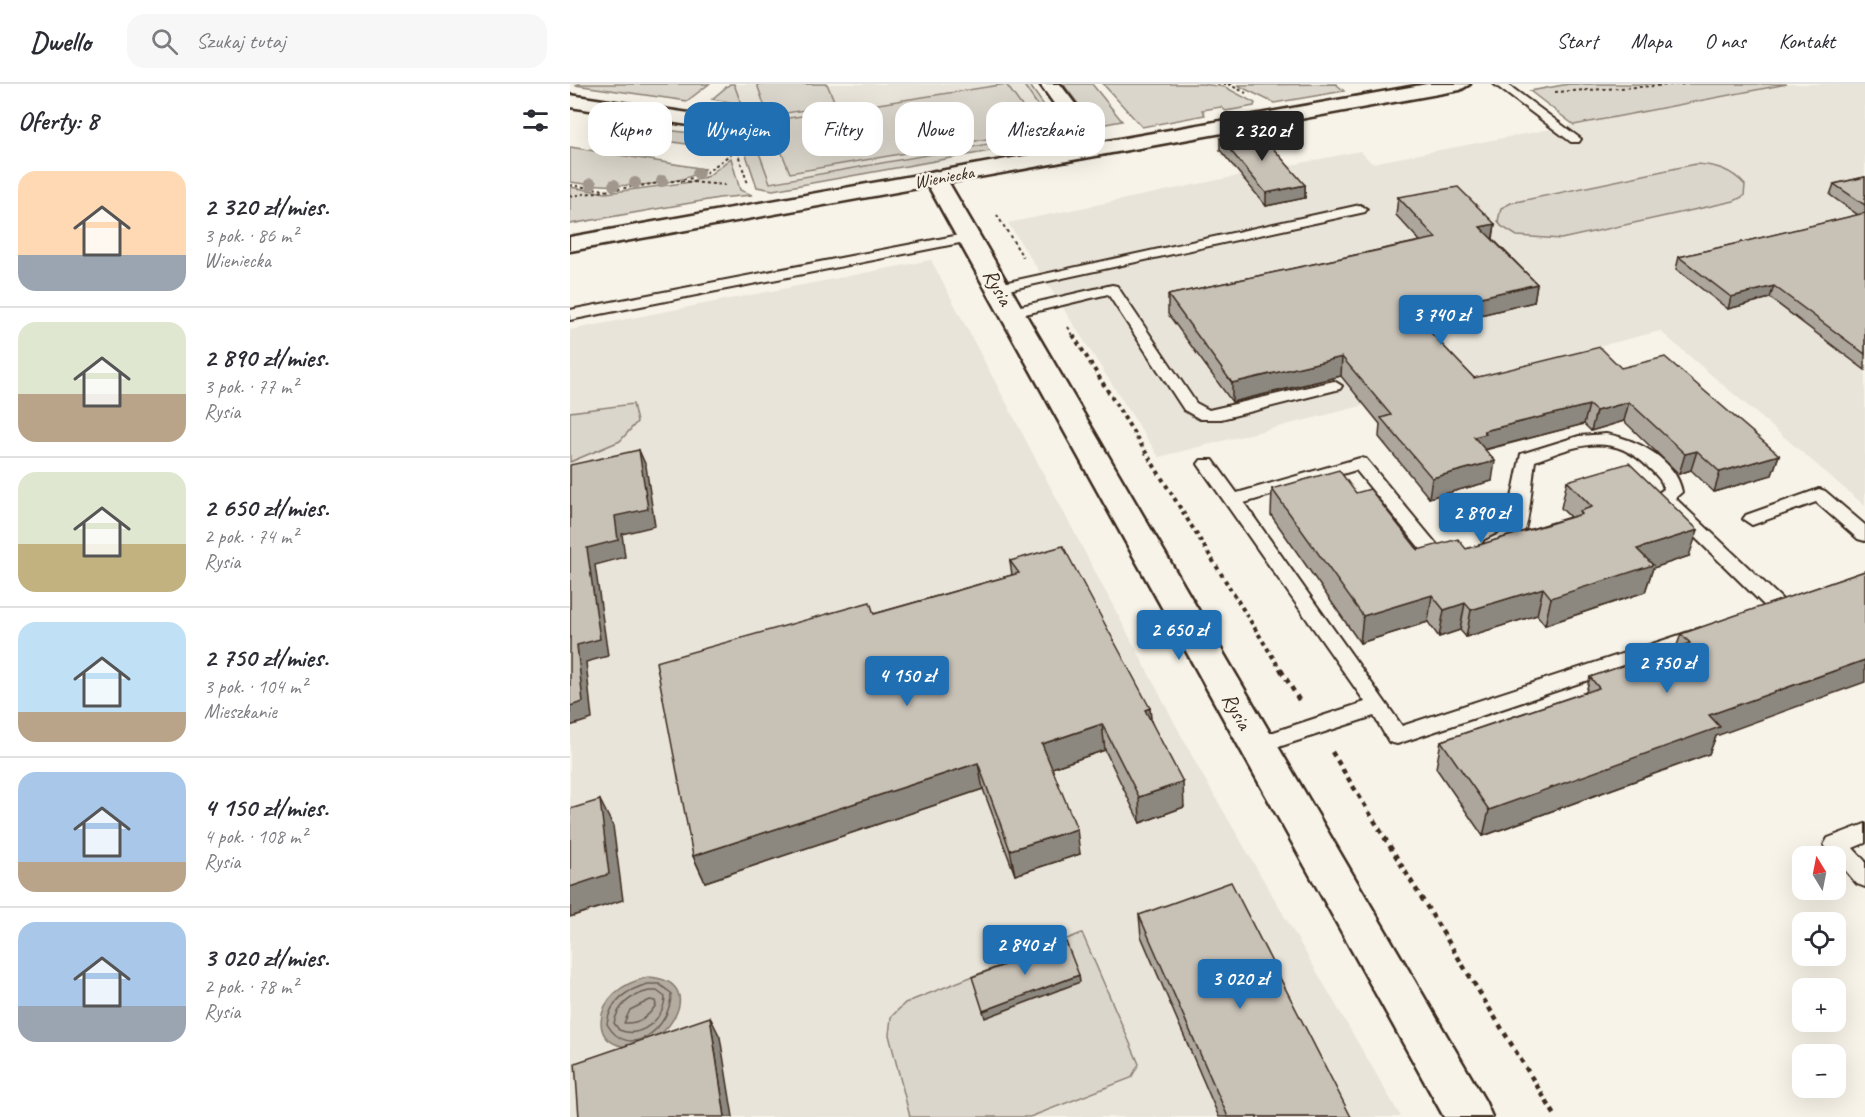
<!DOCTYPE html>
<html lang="pl">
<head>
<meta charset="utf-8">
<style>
	:root { --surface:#fff; --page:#f7f7f7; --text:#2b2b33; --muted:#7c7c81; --line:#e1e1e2; --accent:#1f6fb2 }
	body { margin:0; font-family:Caveat,sans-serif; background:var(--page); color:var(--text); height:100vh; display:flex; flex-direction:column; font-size:22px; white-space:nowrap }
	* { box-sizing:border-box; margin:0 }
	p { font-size:20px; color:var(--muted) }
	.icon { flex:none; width:33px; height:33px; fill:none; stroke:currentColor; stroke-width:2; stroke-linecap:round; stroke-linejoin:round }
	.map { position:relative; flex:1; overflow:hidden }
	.panel { display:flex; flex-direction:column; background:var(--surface); width:570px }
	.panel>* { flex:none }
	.banner { position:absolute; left:18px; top:18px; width:570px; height:54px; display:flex; gap:12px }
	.needle { width:39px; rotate:350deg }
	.buttons { position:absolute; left:1222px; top:762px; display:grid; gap:12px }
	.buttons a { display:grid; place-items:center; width:54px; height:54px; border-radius:12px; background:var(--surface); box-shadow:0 6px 24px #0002; font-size:30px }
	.price { position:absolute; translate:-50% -51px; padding:0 14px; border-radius:6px; background:var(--accent); color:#fff; font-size:20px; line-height:39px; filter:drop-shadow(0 2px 3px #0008) }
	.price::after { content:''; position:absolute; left:50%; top:36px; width:18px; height:14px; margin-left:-9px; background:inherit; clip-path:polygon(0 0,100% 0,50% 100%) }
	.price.selected { background:#222; color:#fff }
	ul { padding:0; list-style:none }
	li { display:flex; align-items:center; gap:18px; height:150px; padding:0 18px }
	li+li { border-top:2px solid var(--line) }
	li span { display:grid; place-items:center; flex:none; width:168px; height:120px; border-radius:18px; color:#555 }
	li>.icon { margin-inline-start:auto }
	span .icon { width:72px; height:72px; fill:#fffc; stroke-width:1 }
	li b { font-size:26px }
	h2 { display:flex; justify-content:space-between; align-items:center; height:72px; padding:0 18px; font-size:26px }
	.tag { padding:0 21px; border-radius:18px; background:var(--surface); box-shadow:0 6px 24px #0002; font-size:21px; line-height:54px }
	.tag.selected { background:var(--accent); color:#fff }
	header { display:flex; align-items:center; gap:36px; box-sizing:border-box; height:84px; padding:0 30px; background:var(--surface); border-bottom:2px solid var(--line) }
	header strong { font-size:28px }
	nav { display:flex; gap:33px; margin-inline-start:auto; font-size:21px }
	.search { width:420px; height:54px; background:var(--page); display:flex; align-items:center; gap:15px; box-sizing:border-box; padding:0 21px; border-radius:18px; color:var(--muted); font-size:22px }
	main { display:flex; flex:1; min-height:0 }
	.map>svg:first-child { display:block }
	.built { fill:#e9e4d9 }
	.green { fill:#dbd6cb; stroke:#8b8074; stroke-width:1.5 }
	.water { fill:#b4aca0; stroke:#84786c; stroke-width:1.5 }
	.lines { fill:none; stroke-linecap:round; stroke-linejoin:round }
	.shore { stroke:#6b5e52; stroke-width:1.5 }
	.service-casing { stroke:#3b2a1e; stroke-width:4 }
	.minor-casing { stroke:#3b2a1e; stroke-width:5 }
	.tertiary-casing { stroke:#3b2a1e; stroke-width:5 }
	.path-far2 { stroke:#3b2a1e; stroke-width:2; stroke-dasharray:3 3; stroke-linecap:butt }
	.path-far1 { stroke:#3b2a1e; stroke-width:4; stroke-dasharray:4 4; stroke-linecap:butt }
	.path { stroke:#3b2a1e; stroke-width:4.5; stroke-dasharray:5 5; stroke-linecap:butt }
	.service { fill:#f7f3e8; fill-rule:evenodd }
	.minor { fill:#f7f3e8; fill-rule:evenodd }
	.tertiary { fill:#f7f3e8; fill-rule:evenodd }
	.tree { fill:#a1978c }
	.wall { fill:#aca69d; stroke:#3b2a1e; stroke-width:1.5 }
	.shaded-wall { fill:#8c877f; stroke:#3b2a1e; stroke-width:1.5 }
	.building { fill:#c8c1b6; stroke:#3b2a1e; stroke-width:1.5 }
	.labels { text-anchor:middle; stroke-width:5; stroke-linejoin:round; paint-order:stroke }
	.far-street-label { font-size:18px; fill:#3b2a1e; stroke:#f7f3e8 }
	.street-label { font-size:21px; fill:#3b2a1e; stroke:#f7f3e8 }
</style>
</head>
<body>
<header>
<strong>Dwello</strong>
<div class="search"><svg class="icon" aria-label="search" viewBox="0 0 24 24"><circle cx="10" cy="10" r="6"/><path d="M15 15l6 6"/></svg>Szukaj tutaj</div>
<nav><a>Start</a><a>Mapa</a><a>O nas</a><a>Kontakt</a></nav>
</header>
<main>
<section class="panel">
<h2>Oferty: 8<svg class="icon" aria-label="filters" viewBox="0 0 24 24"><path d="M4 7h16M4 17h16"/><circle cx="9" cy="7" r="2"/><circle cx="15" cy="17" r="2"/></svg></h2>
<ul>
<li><span style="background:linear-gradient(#ffd9b3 70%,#9aa5b1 0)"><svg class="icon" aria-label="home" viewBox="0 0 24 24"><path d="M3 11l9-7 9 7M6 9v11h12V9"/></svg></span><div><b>2 320 zł/mies.</b><p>3 pok. · 86 m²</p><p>Wieniecka</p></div></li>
<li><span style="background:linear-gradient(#dfe7d0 60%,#b9a48a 0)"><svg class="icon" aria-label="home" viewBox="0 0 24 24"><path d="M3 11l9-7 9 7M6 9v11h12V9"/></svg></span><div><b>2 890 zł/mies.</b><p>3 pok. · 77 m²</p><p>Rysia</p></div></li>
<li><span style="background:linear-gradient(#dfe7d0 60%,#c2b280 0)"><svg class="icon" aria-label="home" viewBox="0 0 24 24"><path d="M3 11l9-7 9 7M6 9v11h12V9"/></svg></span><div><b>2 650 zł/mies.</b><p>2 pok. · 74 m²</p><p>Rysia</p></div></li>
<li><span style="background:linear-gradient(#bfe0f5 75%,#b9a48a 0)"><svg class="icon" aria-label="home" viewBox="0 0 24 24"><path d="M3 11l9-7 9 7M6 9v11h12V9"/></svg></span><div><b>2 750 zł/mies.</b><p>3 pok. · 104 m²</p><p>Mieszkanie</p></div></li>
<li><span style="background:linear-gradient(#a9c7e8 75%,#b9a48a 0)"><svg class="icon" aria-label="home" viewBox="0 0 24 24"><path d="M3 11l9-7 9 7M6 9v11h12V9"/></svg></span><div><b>4 150 zł/mies.</b><p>4 pok. · 108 m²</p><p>Rysia</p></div></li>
<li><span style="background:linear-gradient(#a9c7e8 70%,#9aa5b1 0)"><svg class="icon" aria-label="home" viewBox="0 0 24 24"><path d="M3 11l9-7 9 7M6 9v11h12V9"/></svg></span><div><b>3 020 zł/mies.</b><p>2 pok. · 78 m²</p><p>Rysia</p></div></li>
</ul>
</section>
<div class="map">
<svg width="1295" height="1033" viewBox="0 0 1295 1033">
	<rect width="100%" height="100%" fill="#f7f3e8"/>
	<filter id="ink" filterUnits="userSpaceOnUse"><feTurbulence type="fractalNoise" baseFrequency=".0167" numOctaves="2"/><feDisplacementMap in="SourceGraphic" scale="12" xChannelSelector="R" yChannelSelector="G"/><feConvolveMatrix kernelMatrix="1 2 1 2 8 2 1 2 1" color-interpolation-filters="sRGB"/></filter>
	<g filter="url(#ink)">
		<!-- built -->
		<g class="built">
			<polygon points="164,0 453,0 486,48 200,99"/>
			<polygon points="1217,0 1295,0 1295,422 1090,247 589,373 438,139 790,67 802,79"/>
			<polygon points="361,176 629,685 831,1033 0,1033 0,246"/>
		</g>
		<!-- green -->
		<g class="green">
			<polygon points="8,0 139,0 117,17 5,1"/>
			<polygon points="160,0 164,0 200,99 486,48 453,0 459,0 494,50 482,56 203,106 187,103 169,50 158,48 171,38 140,33 159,18 142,15"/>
			<polygon points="187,0 257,0 266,21 198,32"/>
			<polygon points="436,0 469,46 220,89 199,37"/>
			<polygon points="493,0 522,0 552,37 525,42"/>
			<polygon points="533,0 632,0 655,3 685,19 684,22 656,27 651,23 632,26 635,31 572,43"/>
			<polygon points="766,0 774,7 704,19 667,1"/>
			<polygon points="999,0 1217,0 1004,41 960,7"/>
			<polygon points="43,37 74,42 61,51 29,46"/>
			<polygon points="97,46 128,50 116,60 84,55"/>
			<path d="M0,63l135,22c-28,20 -102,18 -135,13z"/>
			<polygon points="161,74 170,106 182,111 149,114 0,140 0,103 36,109 121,98 138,92"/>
			<path d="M1126,80c20,1 36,6 49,21l-1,11 -10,5 -173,38 -44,-3 -16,-10 -3,-5 3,-13 10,-5z"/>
			<polygon points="63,320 67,338 50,357 0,378 0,328"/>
			<polygon points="512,849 569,980 561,994 460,1033 340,1033 319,951 321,933 335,919"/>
		</g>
		<!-- water -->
		<path class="water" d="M78,893c67,4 12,83 -30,68 -25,-9 -19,-37 -3,-52 10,-9 21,-13 33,-16z"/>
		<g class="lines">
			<!-- shore -->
			<g class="shore">
				<path d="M78,900h11l12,9c1,34 -42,70 -64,31 3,-23 19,-34 41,-40z"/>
				<path d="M79,907h8l8,6c-1,22 -24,42 -46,33l-5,-7c4,-18 17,-28 35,-32z"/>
				<path d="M80,916l5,1 1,4c-8,12 -17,19 -32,18l6,-13z"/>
			</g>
			<defs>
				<g id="service">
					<polygon points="924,0 937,0 1011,55 1009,58 1001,58"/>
					<polygon points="790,121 797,125 795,128 429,208 422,204 429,200"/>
					<polygon points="400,149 405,150 405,156 0,236 0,226"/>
					<polygon points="542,201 547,202 626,319 639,326 764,297 772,302 770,305 651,335 630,335 614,326 538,210 443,233 435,228 438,225"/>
					<path d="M1036,350c30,5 70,25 76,58l-7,6 112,106 3,5 -3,5h-14l-116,-114 -3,-4 10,-7c-2,-10 -9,-15 -16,-22 -36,-36 -71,-22 -113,-6 -3,18 -5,60 -12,74 -6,12 -26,17 -38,14l-2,-4 2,-4 20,-10 16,-77 58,-18z"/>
					<polygon points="790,374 796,375 873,468 886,469 888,473 886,477 869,481 862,479 786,386 674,419 832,642 1131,544 1138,546 1141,551 1138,556 827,660 819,658 804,632 687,670 679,668 676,662 679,656 795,618 628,380 631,376 643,376 667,409"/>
					<polygon points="1249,405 1255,407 1295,441 1295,457 1288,455 1246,418 1182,441 1173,435 1176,431"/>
					<polygon points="1295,740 1295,759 1283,764 1295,777 1295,803 1287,800 1254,761 1258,754"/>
				</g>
				<g id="minor">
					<polygon points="470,0 490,0 539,65 536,70 520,70"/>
					<polygon points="0,11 165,36 172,38 175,42 172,46 165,48 0,23"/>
					<polygon points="365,87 373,89 376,94 915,1017 922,1033 874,1033 354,94 357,89"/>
				</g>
				<polygon id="tertiary" points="857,0 900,0 890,6 0,167 0,153"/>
			</defs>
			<!-- service casing -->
			<use href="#service" class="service-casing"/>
			<!-- minor casing -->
			<use href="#minor" class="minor-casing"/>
			<!-- tertiary casing -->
			<use href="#tertiary" class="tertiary-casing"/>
			<!-- path-far2 -->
			<g class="path-far2">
				<polyline points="647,0 664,0"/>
				<polyline points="658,0 676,9"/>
				<polyline points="985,8 1117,0"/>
				<polyline points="167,67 178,100"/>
				<polyline points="111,97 155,101"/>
				<polyline points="0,101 36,106"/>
				<polyline points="0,112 124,94 137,88 162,69"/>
				<polyline points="427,131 453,173"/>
				<polyline points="498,243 504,253"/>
			</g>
			<!-- path-far1 -->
			<polyline class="path-far1" points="503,251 712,588"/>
			<!-- path -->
			<g class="path">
				<polyline points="711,586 729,616"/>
				<polyline points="762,668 986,1033"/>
			</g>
			<!-- service -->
			<use href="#service" class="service"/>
			<!-- minor -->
			<use href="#minor" class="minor"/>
			<!-- tertiary -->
			<use href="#tertiary" class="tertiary"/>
		</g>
		<!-- trees -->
		<g class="tree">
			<circle cx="128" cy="89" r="6"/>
			<circle cx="92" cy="97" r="6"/>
			<circle cx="65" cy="99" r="6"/>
			<circle cx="21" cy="100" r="6"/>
			<circle cx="44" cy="101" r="6"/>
		</g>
		<!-- wall -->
		<g class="wall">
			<polygon points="650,54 735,101 735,114 696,122 650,66"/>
			<polygon points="1295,93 1295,286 1200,214 1158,225 1106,185 1109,173 1288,131 1260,111 1264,100"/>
			<polygon points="828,113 925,140 923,155 967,200 964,218 856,244 904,294 1051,284 1209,371 1202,391 1144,408 1121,386 1109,390 1054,337 1021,347 1014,340 915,366 922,397 859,414 809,353 810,340 771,292 662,318 598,230 598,211 850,157 826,131"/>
			<polygon points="997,397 1119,472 1083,484 1075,508 975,541 967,531 896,553 890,546 869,553 858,538 790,559 701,431 702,405 786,409 848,466 896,465 1000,433 991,424"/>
			<polygon points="440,477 580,624 581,637 614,723 570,739 535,666 482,684 510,770 445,791 413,705 135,798 123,772 304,530 442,491"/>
			<polygon points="1295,487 1146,652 1139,670 913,752 866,684 871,657 1016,608 1020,593 1106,564 1111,550"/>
			<polygon points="569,831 781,1033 649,1033 571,852"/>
		</g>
		<!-- shaded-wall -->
		<g class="shaded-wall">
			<polygon points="735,101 735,114 696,122 696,109"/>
			<polygon points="925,140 922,158 910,143"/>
			<polygon points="967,200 964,218 840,248 842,229"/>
			<polygon points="1204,202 1200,214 1158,225 1161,213"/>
			<polygon points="772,273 771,292 662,318 662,299"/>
			<polygon points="1059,318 1054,337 1021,347 1026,327"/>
			<polygon points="1019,321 1014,340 913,366 904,353 914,347"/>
			<polygon points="69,366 76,382 85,442 52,450 55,473 25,481 38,572 16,578 22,635 0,642 0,622 17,464 45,432"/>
			<polygon points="1127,367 1121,386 1109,390 1115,370"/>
			<polygon points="1209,371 1202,391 1144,408 1150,388"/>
			<polygon points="925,377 922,397 859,414 862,394"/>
			<polygon points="1128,446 1119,472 1083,484 1075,508 975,541 981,514 1067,465"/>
			<polygon points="973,504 967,531 896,553 901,526"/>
			<polygon points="862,511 858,538 790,559 793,532"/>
			<polygon points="895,519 890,546 869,553 874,526"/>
			<polygon points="1295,576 1295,598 1146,652 1139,670 913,752 919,726 1139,631"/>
			<polygon points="580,624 582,650 575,626"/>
			<polygon points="532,640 535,666 476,686 472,660"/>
			<polygon points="408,679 413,705 135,798 123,772"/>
			<polygon points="613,698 614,723 570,739 569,713"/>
			<polygon points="30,716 43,742 53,816 0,833 0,803"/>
			<polygon points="507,745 510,770 445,791 440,766"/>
			<polygon points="509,891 510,898 415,934 413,927"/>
			<polygon points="140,933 150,953 163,1033 155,1033"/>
		</g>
		<!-- building -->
		<g class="building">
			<polygon points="688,47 735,101 696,109 650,54"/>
			<polygon points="1295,93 1295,121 1264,100"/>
			<polygon points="888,103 925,140 910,143 967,200 842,229 904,294 1030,263 1051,284 1095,273 1209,371 1150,388 1127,367 1115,370 1059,318 1026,327 1019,321 914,347 916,350 904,353 925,377 862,394 811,334 821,331 772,273 662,299 598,211 866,154 828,113"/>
			<polygon points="1295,129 1295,270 1204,202 1161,213 1109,173"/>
			<polygon points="69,366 78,425 45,432 48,456 17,464 30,555 7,561 13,618 0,622 0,381"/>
			<polygon points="1059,379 1128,446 1067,465 1083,481 981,514 973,504 901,526 895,519 874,526 862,511 793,532 702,405 769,386 786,409 800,405 848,466 888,455 896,465 1012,430 1010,427 1022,423 997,397"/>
			<polygon points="493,462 580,624 575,626 613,698 569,713 532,640 472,660 507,745 440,766 408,679 123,772 86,578 300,518 304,530 449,489 440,477"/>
			<polygon points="1295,487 1295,576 1139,631 1150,643 919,726 871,657 1029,604 1020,593 1120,559 1111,550"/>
			<polygon points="30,716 39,790 0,803 0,725"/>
			<polygon points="661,798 781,1033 658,1033 569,831"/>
			<polygon points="496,858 509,891 413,927 402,893"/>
			<polygon points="140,933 155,1033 9,1033 5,979"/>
		</g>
	</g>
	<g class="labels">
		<!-- far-street labels -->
		<g class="far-street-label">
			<text transform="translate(374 93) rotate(-10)" y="6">Wieniecka</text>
		</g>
		<!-- street labels -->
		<g class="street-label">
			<text transform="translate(428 203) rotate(61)" y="7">Rysia</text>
			<text transform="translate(667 627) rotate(61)" y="7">Rysia</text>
		</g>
	</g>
</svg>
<div class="buttons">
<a><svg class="needle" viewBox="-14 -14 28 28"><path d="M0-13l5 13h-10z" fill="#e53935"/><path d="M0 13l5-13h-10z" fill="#7c7c81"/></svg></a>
<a><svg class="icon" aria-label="locate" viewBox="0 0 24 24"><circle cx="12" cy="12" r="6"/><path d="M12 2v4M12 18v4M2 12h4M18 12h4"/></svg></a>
<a>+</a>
<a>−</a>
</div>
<b class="price selected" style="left:692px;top:78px">2 320 zł</b>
<b class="price" style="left:871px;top:262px">3 740 zł</b>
<b class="price" style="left:911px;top:460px">2 890 zł</b>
<b class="price" style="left:609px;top:577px">2 650 zł</b>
<b class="price" style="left:1097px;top:610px">2 750 zł</b>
<b class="price" style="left:337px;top:623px">4 150 zł</b>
<b class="price" style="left:455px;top:892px">2 840 zł</b>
<b class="price" style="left:670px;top:926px">3 020 zł</b>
<div class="banner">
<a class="tag">Kupno</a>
<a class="tag selected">Wynajem</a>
<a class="tag">Filtry</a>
<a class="tag">Nowe</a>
<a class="tag">Mieszkanie</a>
</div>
</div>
</main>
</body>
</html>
